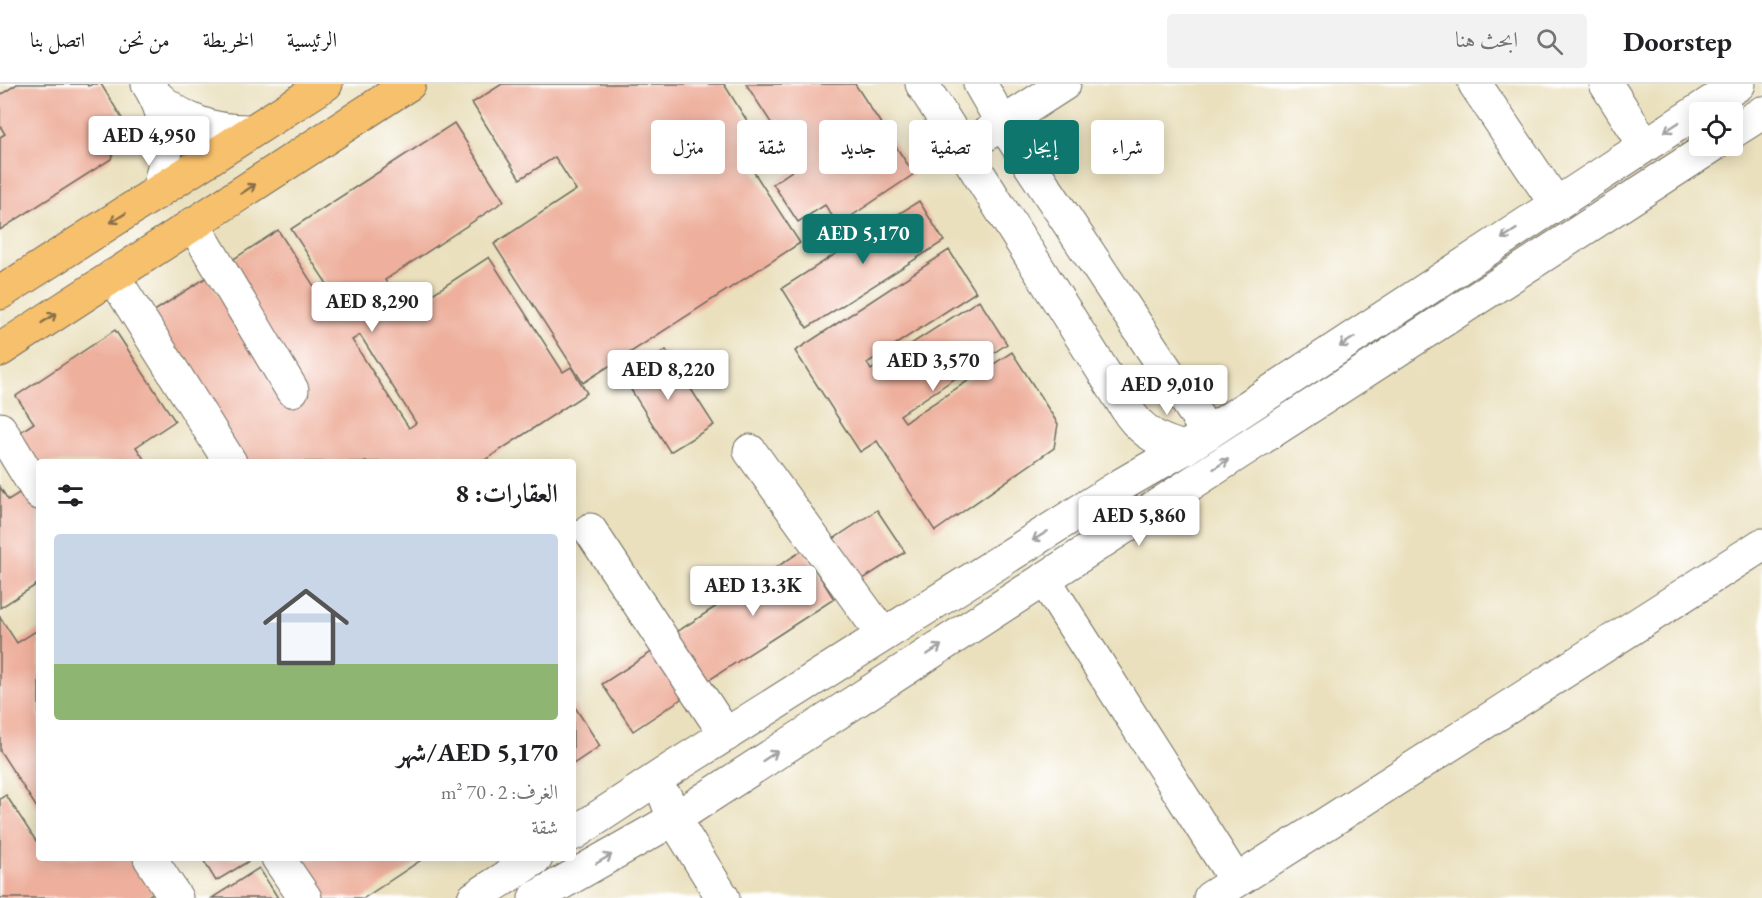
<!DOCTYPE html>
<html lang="ar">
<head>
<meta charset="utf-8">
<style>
	:root { --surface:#fff; --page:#f2f2f2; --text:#202124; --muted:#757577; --line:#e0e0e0; --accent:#0f766e }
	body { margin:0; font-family:"EB Garamond",Amiri,serif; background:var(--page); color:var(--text); direction:rtl; height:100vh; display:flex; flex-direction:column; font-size:22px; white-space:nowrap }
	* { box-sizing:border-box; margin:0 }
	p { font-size:20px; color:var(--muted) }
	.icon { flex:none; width:33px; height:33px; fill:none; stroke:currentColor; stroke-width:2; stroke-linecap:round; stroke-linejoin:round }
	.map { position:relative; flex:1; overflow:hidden; direction:ltr }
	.side { position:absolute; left:36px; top:375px; width:540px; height:402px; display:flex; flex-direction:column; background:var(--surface); border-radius:6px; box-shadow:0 3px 15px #0003; direction:rtl }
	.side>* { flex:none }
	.guide { position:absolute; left:594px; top:36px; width:570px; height:54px; direction:rtl; display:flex; gap:12px }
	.controls { position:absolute; left:1689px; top:18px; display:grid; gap:12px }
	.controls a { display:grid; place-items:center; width:54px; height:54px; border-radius:6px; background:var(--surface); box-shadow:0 3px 15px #0003; font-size:30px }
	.price { position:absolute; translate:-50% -51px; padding:0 14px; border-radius:6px; background:#fff; color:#222; font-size:20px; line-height:39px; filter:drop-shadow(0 2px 3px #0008) }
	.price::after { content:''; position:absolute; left:50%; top:36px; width:18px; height:14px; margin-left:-9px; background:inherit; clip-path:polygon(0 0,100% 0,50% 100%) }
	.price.current { background:var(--accent); color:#fff }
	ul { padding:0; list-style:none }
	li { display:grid; align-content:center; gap:12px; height:318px; padding:0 18px }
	li span { display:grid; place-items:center; height:186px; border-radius:6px; color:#555 }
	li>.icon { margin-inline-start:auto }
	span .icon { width:108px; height:108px; fill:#fffc; stroke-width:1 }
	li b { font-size:26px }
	h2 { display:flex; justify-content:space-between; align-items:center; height:72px; padding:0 18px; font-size:26px }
	.tag { padding:0 21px; border-radius:6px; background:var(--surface); box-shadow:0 3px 15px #0003; font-size:21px; line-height:54px }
	.tag.current { background:var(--accent); color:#fff }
	header { display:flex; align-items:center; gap:36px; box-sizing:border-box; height:84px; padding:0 30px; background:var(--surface); border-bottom:2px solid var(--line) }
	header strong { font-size:28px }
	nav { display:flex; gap:33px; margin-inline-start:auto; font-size:21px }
	.search { width:420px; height:54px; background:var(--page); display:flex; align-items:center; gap:15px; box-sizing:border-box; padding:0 21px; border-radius:6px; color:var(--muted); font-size:22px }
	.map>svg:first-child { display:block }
	.building { fill:#eeb09d; fill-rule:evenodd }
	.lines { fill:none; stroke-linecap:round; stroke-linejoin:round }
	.minor-casing { stroke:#6e6a5e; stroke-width:35 }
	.major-casing { stroke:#6e6a5e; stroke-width:35 }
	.minor { stroke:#fff; stroke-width:33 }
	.major { stroke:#f7c06c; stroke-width:33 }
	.oneway { stroke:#a0a0a0 }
	.oneway2 { stroke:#876e48 }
</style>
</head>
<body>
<header>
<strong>Doorstep</strong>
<div class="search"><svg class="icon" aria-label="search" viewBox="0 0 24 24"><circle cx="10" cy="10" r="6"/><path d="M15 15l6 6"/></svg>ابحث هنا</div>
<nav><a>الرئيسية</a><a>الخريطة</a><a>من نحن</a><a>اتصل بنا</a></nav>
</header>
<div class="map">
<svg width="1762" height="814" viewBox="0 0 1762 814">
	<rect width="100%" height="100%" fill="#fff"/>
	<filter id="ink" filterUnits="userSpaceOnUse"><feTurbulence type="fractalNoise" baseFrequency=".0167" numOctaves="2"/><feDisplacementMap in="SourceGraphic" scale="12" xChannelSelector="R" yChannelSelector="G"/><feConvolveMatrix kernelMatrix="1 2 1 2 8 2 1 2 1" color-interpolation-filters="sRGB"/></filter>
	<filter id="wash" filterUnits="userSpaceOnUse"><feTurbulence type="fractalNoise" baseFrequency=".008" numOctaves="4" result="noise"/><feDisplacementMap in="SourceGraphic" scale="24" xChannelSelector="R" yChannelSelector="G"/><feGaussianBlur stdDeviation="1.35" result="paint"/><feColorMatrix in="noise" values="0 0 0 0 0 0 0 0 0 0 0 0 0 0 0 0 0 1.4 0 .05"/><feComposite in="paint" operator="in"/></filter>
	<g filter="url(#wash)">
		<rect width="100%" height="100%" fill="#eae0bd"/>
		<g id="blocks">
			<!-- building -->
			<g class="building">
				<polygon points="17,0 87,0 88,2 93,0 101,0 123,36 111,75 0,146 0,53 5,50 0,42 0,11"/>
				<polygon points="502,0 724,0 766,67 748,79 800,159 583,299 494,160 576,106 555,73 520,95 472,19"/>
				<polygon points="746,0 855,0 914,90 838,141 825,121 798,138 773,100 799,82"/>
				<path d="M454,39l50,78 -119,79 20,32 84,-55 74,115 8,-5 16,26 -105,69h-244l-93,-145 62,-40 83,130 17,-11 -84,-130 55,-36 41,64 10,-7 -38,-58zM360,251l56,88 -7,5 -57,-88z"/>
				<polygon points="919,117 944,157 807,244 782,204"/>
				<polygon points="949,166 976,208 867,279 871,286 979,216 1007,260 900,331 905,338 1012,268 1058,340 1054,364 935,447 877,357 860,368 795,267"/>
				<polygon points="115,246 175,337 136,363 146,378 39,378 11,354 34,339 16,312"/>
				<polygon points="666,266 714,341 670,368 623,293"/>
				<polygon points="0,403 8,416 24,406 39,429 39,499 0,524"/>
				<polygon points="877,426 905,468 857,499 829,458"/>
				<polygon points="803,466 834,515 703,600 672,551"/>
				<polygon points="0,533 17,559 39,545 39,727 0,667"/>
				<polygon points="653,567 684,613 633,647 602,600"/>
				<polygon points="573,620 600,662 573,680"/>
				<polygon points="6,711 36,757 39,755 39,774 137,774 158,806 145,814 0,814 0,715"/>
				<polygon points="202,774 247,774 249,777 216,797"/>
				<polygon points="286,774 424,774 364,814 312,814"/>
				<polygon points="259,784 278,814 212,814"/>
			</g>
		</g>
	</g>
	<g filter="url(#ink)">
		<use href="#blocks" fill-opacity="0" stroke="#6e6a5e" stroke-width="1.5"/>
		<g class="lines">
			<defs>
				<g id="minor">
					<path d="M148,0c22,33 22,72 9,109"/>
					<path d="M922,0l208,330c15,20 31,28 55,34"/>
					<polyline points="980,0 1003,40 1208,349"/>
					<polyline points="1475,0 1556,120"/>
					<polyline points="1606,0 1645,61"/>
					<path d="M154,10c28,27 59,38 98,37"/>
					<polyline points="1732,48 1762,29"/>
					<polyline points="963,65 1064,0"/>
					<polyline points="193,140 292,306"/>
					<polyline points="113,192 230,378"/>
					<polyline points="0,345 39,409"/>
					<polyline points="750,367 883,551"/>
					<polyline points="590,446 726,651"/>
					<polyline points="1044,495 1236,797"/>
					<polyline points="666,714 674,735 723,814"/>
					<polyline points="573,750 673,684 1121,401 1185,364 1739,0"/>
					<polyline points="150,774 176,814"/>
					<polyline points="278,774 305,814"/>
					<polyline points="474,814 536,774"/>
					<polyline points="535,814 674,735 1712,62"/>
					<polyline points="1210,814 1762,461"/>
				</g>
				<g id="major">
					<polyline points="0,209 326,0"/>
					<polyline points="0,266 409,0"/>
				</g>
			</defs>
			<!-- minor casing -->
			<use href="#minor" class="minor-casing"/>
			<!-- major casing -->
			<use href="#major" class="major-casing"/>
			<!-- minor -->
			<use href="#minor" class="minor"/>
			<!-- major -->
			<use href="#major" class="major"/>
		</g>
		<!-- one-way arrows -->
		<defs><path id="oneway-shaft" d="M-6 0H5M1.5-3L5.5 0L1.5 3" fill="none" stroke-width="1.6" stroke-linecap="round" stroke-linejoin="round" transform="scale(1.5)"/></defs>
		<g class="oneway">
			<use href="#oneway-shaft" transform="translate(1672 43) rotate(147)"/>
			<use href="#oneway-shaft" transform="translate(1509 150) rotate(147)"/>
			<use href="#oneway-shaft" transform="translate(1347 258) rotate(147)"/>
			<use href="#oneway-shaft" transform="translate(1221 380) rotate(-33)"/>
			<use href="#oneway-shaft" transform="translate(1040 452) rotate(148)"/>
			<use href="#oneway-shaft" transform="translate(934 566) rotate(-33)"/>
			<use href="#oneway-shaft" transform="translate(770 672) rotate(-33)"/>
			<use href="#oneway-shaft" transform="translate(604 775) rotate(-30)"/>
		</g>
		<g class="oneway2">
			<use href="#oneway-shaft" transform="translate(248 105) rotate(-33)"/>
			<use href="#oneway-shaft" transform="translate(118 134) rotate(148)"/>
			<use href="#oneway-shaft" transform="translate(49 234) rotate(-33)"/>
		</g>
	</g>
</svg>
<div class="controls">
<a><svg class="icon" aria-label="locate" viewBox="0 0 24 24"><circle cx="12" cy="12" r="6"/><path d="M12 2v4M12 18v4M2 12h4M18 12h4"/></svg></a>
</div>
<b class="price" style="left:149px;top:83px">AED 4,950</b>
<b class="price current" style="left:863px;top:181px">AED 5,170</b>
<b class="price" style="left:372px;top:249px">AED 8,290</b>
<b class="price" style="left:933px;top:308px">AED 3,570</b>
<b class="price" style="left:668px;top:317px">AED 8,220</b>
<b class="price" style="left:1167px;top:332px">AED 9,010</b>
<b class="price" style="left:1139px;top:463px">AED 5,860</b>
<b class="price" style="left:753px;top:533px">AED 13.3K</b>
<div class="guide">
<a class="tag">شراء</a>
<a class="tag current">إيجار</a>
<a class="tag">تصفية</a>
<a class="tag">جديد</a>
<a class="tag">شقة</a>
<a class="tag">منزل</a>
</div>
<section class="side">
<h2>العقارات: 8<svg class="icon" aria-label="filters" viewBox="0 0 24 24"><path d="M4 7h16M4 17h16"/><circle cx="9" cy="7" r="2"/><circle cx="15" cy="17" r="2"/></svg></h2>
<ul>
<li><span style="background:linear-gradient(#c9d6e8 70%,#8fb573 0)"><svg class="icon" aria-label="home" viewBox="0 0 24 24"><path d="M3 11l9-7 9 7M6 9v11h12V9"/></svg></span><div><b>AED 5,170/شهر</b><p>الغرف: 2 · 70 m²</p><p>شقة</p></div></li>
</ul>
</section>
</div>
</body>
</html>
